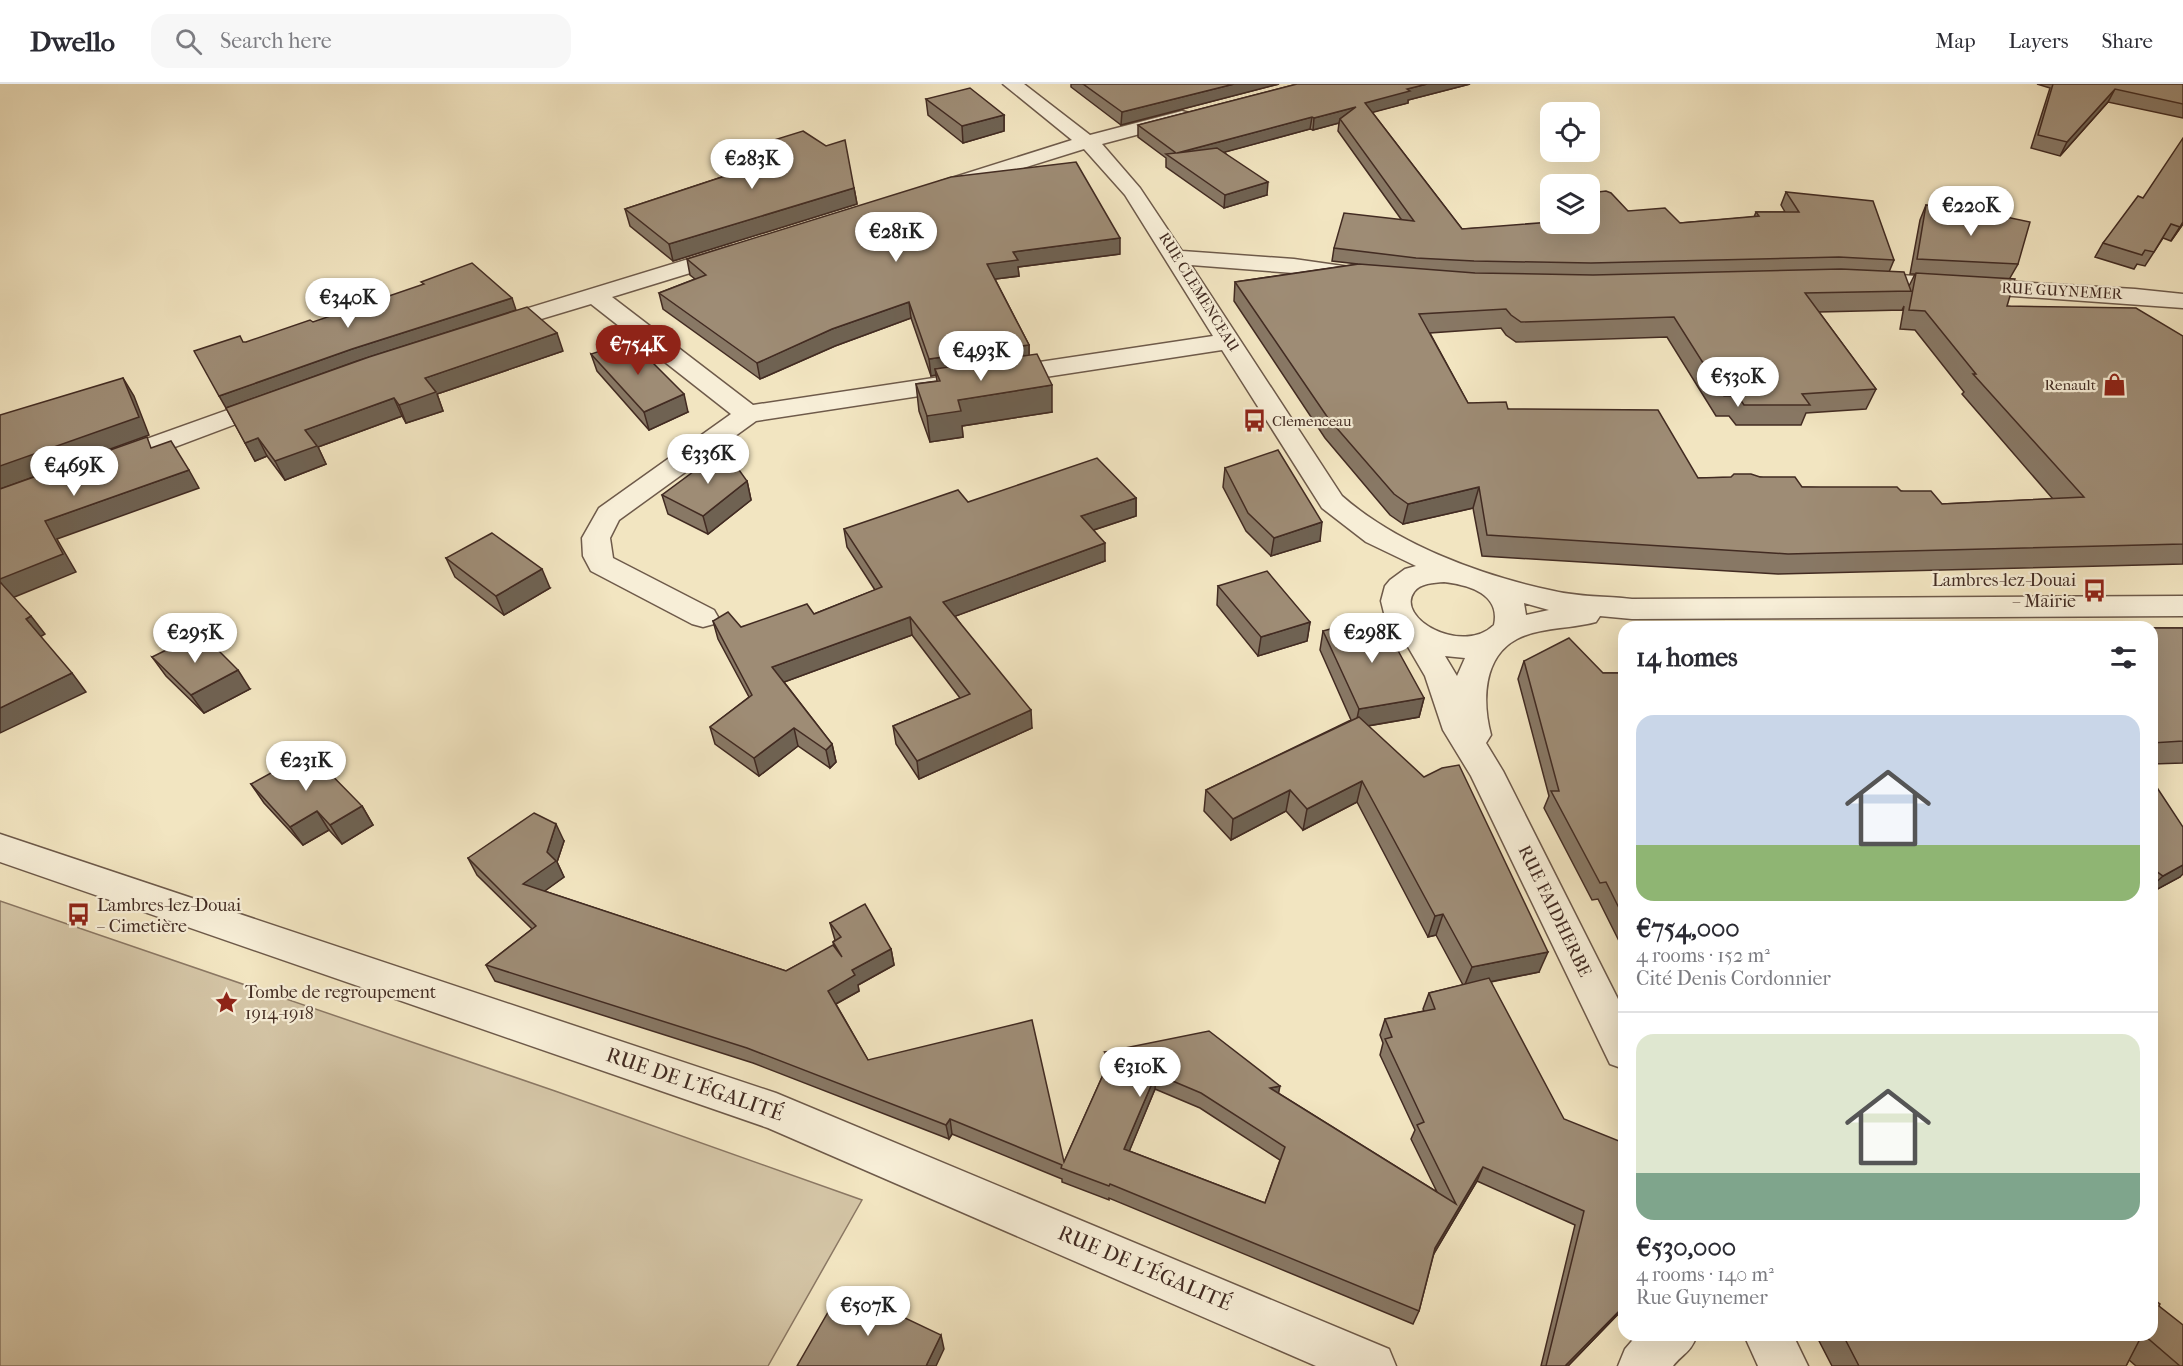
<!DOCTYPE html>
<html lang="en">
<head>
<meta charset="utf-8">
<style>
	:root { --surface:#fff; --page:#f7f7f7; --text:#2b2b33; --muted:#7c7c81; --line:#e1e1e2; --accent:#8f2418 }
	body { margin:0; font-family:"IM FELL French Canon",serif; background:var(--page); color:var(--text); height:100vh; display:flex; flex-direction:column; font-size:22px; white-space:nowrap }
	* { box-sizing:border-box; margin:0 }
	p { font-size:20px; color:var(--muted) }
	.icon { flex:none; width:33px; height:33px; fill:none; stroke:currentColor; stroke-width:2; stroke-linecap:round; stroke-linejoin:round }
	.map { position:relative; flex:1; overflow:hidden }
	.drawer { position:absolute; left:1618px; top:537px; width:540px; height:720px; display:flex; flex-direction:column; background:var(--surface); border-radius:18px; box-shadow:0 6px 24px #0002 }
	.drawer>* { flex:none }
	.fabs { position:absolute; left:1540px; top:18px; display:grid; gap:12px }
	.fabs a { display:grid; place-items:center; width:60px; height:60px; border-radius:12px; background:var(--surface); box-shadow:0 6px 24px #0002; font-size:30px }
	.price { position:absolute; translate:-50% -51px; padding:0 14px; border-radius:21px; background:#fff; color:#222; font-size:20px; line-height:39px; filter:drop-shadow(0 2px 3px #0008) }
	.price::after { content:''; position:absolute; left:50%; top:36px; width:18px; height:14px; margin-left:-9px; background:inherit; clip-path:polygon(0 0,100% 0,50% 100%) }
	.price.active { background:var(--accent); color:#fff }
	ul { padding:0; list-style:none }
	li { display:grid; align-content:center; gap:12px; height:318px; padding:0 18px }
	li+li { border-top:2px solid var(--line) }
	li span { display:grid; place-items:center; height:186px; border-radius:18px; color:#555 }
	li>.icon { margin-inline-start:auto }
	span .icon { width:108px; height:108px; fill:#fffc; stroke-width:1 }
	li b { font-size:26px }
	h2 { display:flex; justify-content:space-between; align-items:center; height:72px; padding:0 18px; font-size:26px }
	header { display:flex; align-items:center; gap:36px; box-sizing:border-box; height:84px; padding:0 30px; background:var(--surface); border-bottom:2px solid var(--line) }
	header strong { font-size:28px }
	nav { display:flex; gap:33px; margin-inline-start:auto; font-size:21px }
	.search { width:420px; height:54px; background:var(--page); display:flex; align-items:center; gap:15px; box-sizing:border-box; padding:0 21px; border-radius:18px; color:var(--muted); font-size:22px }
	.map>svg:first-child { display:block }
	.green { fill:#d4c5a6; stroke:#8b7864; stroke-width:1.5 }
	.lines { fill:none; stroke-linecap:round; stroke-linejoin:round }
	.minor-casing { stroke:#6e5a4a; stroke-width:3 }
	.minor { fill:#f7eed7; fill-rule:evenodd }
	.wall { fill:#887865; stroke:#422b22; stroke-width:1.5; fill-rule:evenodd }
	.shaded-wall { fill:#6f6252; stroke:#422b22; stroke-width:1.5 }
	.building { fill:#9e8c75; stroke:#422b22; stroke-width:1.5; fill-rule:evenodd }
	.labels { text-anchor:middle; stroke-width:4.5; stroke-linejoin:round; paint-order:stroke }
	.far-street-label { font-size:15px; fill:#422b22; stroke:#f7eed7 }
	.far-poi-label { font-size:15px; fill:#422b22; stroke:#f7eed7; text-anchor:end }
	.poi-label { font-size:18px; fill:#422b22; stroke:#f7eed7; text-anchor:start }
	.street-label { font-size:18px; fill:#422b22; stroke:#f7eed7 }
	.near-street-label { font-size:21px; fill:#422b22; stroke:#f7eed7 }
</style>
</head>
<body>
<header>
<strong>Dwello</strong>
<div class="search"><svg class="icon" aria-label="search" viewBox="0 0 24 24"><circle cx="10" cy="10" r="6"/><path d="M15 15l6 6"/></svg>Search here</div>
<nav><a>Map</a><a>Layers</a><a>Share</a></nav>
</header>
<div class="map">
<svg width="2183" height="1282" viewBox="0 0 2183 1282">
	<rect width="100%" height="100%" fill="#f2e5c1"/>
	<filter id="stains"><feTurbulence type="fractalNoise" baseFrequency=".00333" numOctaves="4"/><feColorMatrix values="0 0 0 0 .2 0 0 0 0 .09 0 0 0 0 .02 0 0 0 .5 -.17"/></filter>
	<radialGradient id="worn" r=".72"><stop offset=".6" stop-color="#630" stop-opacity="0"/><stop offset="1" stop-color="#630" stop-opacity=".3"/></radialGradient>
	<!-- green -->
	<polygon class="green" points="0,817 555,1007 862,1116 768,1282 0,1282"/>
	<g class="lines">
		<defs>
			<g id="minor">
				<path d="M1003,0h21l66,51 92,-24 7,2 3,4 -3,4 -87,23 38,44 42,63 112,8 77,11 3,5 -3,5 -8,2 -69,-9 -103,-8 151,231c56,49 140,80 212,95 25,6 52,5 78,8l551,-3v20l-551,3 -32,-3 -4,6c-25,7 -56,5 -79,17 -34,18 -35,62 -26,96l-5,8 17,28 121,240v58l-14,-5 -139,-288 -28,-46 -18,-54 -21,-36 -19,-23 -4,-16 4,-15 5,-6 15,-11 11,-3 -50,-24 -44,-34 -100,-158 -466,71 -137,99 -9,18 3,20 101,52 4,7 -4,7 -11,3 -11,-3 -101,-53 -8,-15 -1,-18 17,-30 132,-94 -140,-110 -100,30 -8,-2 -4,-5 4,-5 248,-76 8,2 3,5 -3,5 -127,39 141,108 460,-69 -88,-141 -41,-46 -131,41 -7,2 -7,-2 -3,-4 3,-4 133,-42zM1444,498c25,3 57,12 50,43 -32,31 -99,-7 -80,-33 6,-9 20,-9 30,-10zM1524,519l25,7 -23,5zM1445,572l20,2 -8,18z"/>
				<polygon points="1865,189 2135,205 2183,210 2183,224 1857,201 1854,196 1857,191"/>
				<polygon points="272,310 281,313 285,318 281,323 119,384 109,386 99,384 95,378 99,372"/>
				<polygon points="0,750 776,1009 1389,1265 1396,1282 1316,1282 768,1044 0,778"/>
				<path d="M1637,1251h60c-7,19 -13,17 -24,31h-55l7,-17z"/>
				<polygon points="1744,1251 1793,1251 1808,1282 1758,1282"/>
			</g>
		</defs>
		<!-- minor casing -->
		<use href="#minor" class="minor-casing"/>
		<!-- minor -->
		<use href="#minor" class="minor"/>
	</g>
	<!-- wall -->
	<g class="wall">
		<polygon points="1071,0 1279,0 1121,41 1071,3"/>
		<path d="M1297,0h173l-62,16v3l-36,9 90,117 89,-5 77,-13 52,12 74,-6 2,-5h29l-4,-7 5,-13 108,68 -5,12 20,14 6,-12h-5l10,-54 6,-15 40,8 2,-4 50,55 -8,14 -3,28 176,30v228l-405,10 -296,-18 -9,-48 -70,16 -13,-9 -65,-77 -91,-137 1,-19 123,-18 -26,-3 2,-13 67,-29 -63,-88 1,-8 -26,7 -3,-1 -86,23 43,43 -43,13 -58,-41v-9l-28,-21v-12zM1904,222l-4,23 15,1 49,62 -2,2 91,105 -111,5 -41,-13 -99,-4 -42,-10 -62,1 -190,-69 -40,-6 -38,-70 71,-5 5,7 10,7 151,-5 49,79h13l7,9h65l5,-12 60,-4 10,-20 -57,-77 83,-2z"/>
		<polygon points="2037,0 2183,0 2183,34 2108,18 2060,72 2031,64 2050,4"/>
		<polygon points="926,15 1004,31 1004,47 963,59 928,31"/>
		<polygon points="758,61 826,62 854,104 857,120 673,177 630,142 625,125 764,79 761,77"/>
		<polygon points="2143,114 2183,140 2171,157 2163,154 2145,182 2137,180 2134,185 2095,173 2103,159"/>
		<polygon points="1120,170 1018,183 1019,192 995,195 1029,261 1029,271 1052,328 962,342 963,353 930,358 919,327 916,300 937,297 936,291 931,292 911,234 835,262 760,295 663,225 659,209 695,195 690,191 687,175"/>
		<polygon points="563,267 437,310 443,327 406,339 402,332 318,363 326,380 285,396 267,372 255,377 226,324"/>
		<polygon points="591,270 688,328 649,346 597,287"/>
		<polygon points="1225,384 1320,457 1271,472 1246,447 1223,403"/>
		<polygon points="747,397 751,416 708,450 668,430 662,411"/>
		<polygon points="1136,414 1136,432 1094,446 1105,477 955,532 1032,644 919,695 896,660 893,642 960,614 912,551 784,598 832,660 836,678 830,684 798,662 759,692 715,660 710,643 749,613 718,555 713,537 741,543 814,530 875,506 847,463 844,445 968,418"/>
		<polygon points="446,474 550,504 504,531 455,493"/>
		<polygon points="1218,502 1310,538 1307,557 1258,572 1217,521"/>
		<polygon points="2152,544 2183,544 2183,679 2152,680"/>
		<path d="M1323,547l101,67 -5,19 -51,9 171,246 -48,10 133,326 -56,58h-27l34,-141 -98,-44 -43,72 -15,58 -6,13 -304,-126v2l-47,-18v-3l-110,-45 -3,5 -196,-76 -258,-82 -9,-16 46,-36 -55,-54 -9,-17 96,-17 -7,21 7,15 -20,14 242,80 48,-25 -1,-4 2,-2 -5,-17 61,26 3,16 -36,20 1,6 -23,13 32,56 196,102 42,-94h-1v-16l173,41 159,99 -26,-53 4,-9 -35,-75 3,-12 -3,-8 5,-16 39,-8 -1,-2 6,-16 34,-8 -27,-50 -8,2 -71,-135 -54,28 -17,-19 -55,29 -27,-29 2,-21 145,-70 -31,-70zM1155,1005l45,19 80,52 -15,43 -136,-52z"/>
		<polygon points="152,573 250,605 204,629 166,592"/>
		<polygon points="1524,577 1603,589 1624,589 1624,867 1598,815 1592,816 1544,724 1549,712 1518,595"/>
		<polygon points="2152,696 2180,793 2152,808"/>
		<polygon points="251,700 362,722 373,741 342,760 329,746 303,761 264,719"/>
		<polygon points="2159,1222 2183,1282 2136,1282 2129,1276 2126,1282 1832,1282 1816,1251 2152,1251"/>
	</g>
	<!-- shaded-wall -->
	<g class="shaded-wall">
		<polygon points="1234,0 1279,0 1121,41 1122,28"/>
		<polygon points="1427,0 1470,0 1408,16 1408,19 1363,31 1365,19 1407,5"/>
		<polygon points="2115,5 2108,18 2060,72 2067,58"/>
		<polygon points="1356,23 1340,35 1339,39 1313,46 1314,34"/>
		<polygon points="1004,31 1004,47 963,59 962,42"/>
		<polygon points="1312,33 1310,45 1181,80 1177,69"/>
		<polygon points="1268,98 1267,111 1224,124 1225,111"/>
		<polygon points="854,104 857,120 673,177 669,160"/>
		<polygon points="2183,138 2183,140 2171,157"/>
		<polygon points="1120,154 1120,170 1018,183 1019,192 988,196 987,180 1013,168"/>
		<polygon points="512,214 516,226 357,277 226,324 219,312 352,265"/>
		<polygon points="909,218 911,234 835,262 760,295 757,279 832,245"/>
		<polygon points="557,249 563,267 437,310 443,327 406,339 399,321 425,294"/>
		<polygon points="1029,261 1029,277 935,285 936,291 931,292 929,275"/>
		<polygon points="123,294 134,312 149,351 0,405 0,382"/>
		<polygon points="1052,301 1052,328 962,342 963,353 930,358 927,332 958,316"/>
		<polygon points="684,310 688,328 649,346 644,328"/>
		<polygon points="394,314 402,332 318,363 326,380 285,396 275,377 305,346"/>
		<polygon points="258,354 267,372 255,377 245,359"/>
		<polygon points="189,386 199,404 57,455 76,488 12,514 0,498 0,495 45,437"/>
		<polygon points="747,397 751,416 708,450 703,432"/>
		<polygon points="1479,403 1473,424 1403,440 1408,420"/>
		<polygon points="1136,414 1136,432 1081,450 1081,432"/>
		<polygon points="1322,438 1320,457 1271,472 1274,454"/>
		<polygon points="1105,459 1105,477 945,536 943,518"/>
		<polygon points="542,485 550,504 504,531 496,512"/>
		<polygon points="31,532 45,550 40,553 26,535"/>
		<polygon points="910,533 912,551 776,601 772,583"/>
		<polygon points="1310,538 1307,557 1258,572 1261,553"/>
		<polygon points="238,586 250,605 204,629 191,611"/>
		<polygon points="72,589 86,608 0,649 0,624"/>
		<polygon points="1424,614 1419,633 1355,644 1359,625"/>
		<polygon points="1031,626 1032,644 919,695 917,677"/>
		<polygon points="794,644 798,662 759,692 754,674"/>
		<polygon points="832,660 836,678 830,684 826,666"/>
		<polygon points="1362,697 1357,718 1303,746 1307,725"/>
		<polygon points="1290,706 1286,727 1231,756 1233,735"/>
		<polygon points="362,722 373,741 342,760 330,741"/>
		<polygon points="317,727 329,746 303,761 290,743"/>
		<polygon points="556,740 564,757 557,778 564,793 531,817 523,800 547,768"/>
		<polygon points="2183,781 2183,790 2180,793 2152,808 2152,802 2163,792"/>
		<polygon points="1443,830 1436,851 1428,853 1435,832"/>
		<polygon points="891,865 894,881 858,901 859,907 832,922 828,907 852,886"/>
		<polygon points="1548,868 1539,888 1464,903 1472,883"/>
		<polygon points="1156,990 1155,1005 1124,1080 1124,1065"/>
		<polygon points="1280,1002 1277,1017 1270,1004"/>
		<polygon points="950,1035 952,1050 949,1055 946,1041"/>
		<polygon points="1483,1083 1477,1097 1429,1178 1435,1164"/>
		<polygon points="1624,1222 1624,1224 1568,1282 1565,1282"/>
		<polygon points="941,1251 944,1265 936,1282 926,1282"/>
	</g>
	<!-- building -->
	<g class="building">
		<polygon points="1083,0 1234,0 1122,28"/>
		<polygon points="1297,0 1427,0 1407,5 1410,7 1365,19 1462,145 1551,138 1551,140 1590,140 1590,109 1606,107 1611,109 1628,127 1665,124 1680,139 1759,132 1756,128 1799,128 1786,108 1873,117 1894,176 1839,173 1591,179 1474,177 1416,174 1334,164 1344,129 1414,137 1340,35 1356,23 1314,34 1312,33 1177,69 1217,64 1268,98 1225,111 1166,70 1176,69 1138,41"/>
		<polygon points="2053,0 2183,0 2183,20 2115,5 2067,58 2038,51"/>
		<polygon points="970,4 1004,31 962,42 926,15"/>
		<polygon points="803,47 826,62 845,56 854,104 669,160 625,125 774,76 767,71 771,70 758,61"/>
		<polygon points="2183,54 2183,138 2180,143 2171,140 2154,168 2145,166 2142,171 2103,159 2138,112 2143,114"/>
		<polygon points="1076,78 1120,154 1013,168 1018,176 987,180 1029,261 929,275 909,218 832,245 757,279 659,209 706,191 687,175 951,93"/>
		<polygon points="1926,121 1967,129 1968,125 2030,138 2018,180 1917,175"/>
		<polygon points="472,179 512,214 352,265 219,312 194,267 240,252 243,258 246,258 310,236 313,238 424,200 421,198"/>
		<polygon points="1359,180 1475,189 1593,191 1841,185 1904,188 1911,207 1805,209 1876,305 1802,310 1810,321 1744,321 1738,312 1724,312 1674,233 1521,238 1511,231 1506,225 1419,230 1468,319 1506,318 1508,325 1658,326 1698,394 1731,393 1734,390 1751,390 1760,393 1795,393 1802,403 1897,403 1901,407 1931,407 1942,420 2084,413 1973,290 1976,290 1925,227 1909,226 1916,189 2015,195 2007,222 2136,224 2183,252 2183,460 1788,470 1487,451 1479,403 1408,420 1394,410 1328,334 1235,198"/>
		<polygon points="527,223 557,249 425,294 436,308 399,321 394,314 305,346 317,362 275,377 258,354 245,359 226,324 369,273"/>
		<polygon points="631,257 684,310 644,328 591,270"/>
		<polygon points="1037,270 1052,301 958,316 961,327 927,332 916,300 940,297 935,285"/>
		<polygon points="123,294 139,333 0,382 0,331"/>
		<polygon points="147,353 151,364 171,357 189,386 45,437 63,470 0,495 0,405"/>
		<polygon points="724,365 747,397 703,432 662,411"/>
		<polygon points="1278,366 1322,438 1274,454 1248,429 1225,384"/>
		<polygon points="1097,374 1136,414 1081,432 1105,459 943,518 1031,626 917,677 893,642 970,610 910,533 772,583 832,660 826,666 794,644 754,674 710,643 752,611 713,537 728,528 741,543 807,520 814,530 882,503 844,445 958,406 968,418"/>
		<polygon points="492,449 542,485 496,512 446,474"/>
		<polygon points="1267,487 1310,538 1261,553 1218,502"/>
		<polygon points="0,498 31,532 26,535 72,589 0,624"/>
		<polygon points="1379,532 1424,614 1359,625 1323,547"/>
		<polygon points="1742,540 1933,543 1743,543"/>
		<polygon points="2152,544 2183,544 2183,657 2152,659"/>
		<polygon points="201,549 238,586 191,611 152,573"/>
		<polygon points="1569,554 1603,589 1624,589 1624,834 1606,798 1600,799 1551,707 1559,707 1524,577"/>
		<polygon points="1359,633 1424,693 1442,684 1459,681 1548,868 1472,883 1443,830 1435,832 1362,697 1307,725 1290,706 1233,735 1206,706"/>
		<polygon points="309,668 362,722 330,741 317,727 290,743 251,700"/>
		<polygon points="2152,696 2183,743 2183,781 2163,792 2152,784"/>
		<path d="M534,729l22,11 -9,28 9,9 -33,23 263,87 47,-26 9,12 -9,-15 8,-5 -11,-14 35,-19 26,45 -39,21 3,5 -27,16 40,69 164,-40 32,142 48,-107 -7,-3 104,-21 71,55 -10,2 186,116 -39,-79 7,-3 -39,-83 7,-2 -7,-18 50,-10 -6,-16 60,-15 75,141 60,24v163l-59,60h-19l38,-155 -101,-44 -48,81 -16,63 -309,-127 -1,2 -48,-18 1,-3 -112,-46 -4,6 -199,-77 -261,-83 50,-39 -68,-68zM1156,990l45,19 84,54 -20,56 -141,-54z"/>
		<polygon points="842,1204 941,1251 926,1282 797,1282"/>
		<polygon points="2152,1214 2160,1220 2159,1222 2183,1241 2183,1282 2180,1282 2144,1251 2152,1251"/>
		<polygon points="1843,1251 2142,1251 2126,1282 1859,1282"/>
	</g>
	<!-- icons -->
	<defs>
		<symbol id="shop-bare" viewBox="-9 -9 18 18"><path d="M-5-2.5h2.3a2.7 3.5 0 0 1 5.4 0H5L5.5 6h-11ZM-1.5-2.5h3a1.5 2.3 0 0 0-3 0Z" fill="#8f2418" stroke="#f7eed7" stroke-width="2.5" paint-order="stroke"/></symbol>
		<symbol id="bus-bare" viewBox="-9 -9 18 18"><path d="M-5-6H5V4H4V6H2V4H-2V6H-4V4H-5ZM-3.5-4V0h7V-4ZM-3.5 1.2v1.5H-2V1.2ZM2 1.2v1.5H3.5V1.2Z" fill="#8f2418" stroke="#f7eed7" stroke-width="2.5" paint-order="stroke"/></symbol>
		<symbol id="sight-bare" viewBox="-9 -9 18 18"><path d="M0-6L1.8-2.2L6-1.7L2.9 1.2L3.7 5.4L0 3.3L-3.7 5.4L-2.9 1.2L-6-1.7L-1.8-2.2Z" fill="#8f2418" stroke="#f7eed7" stroke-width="2.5" paint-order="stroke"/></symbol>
	</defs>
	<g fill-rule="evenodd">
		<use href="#shop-bare" x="2098" y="284" width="33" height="33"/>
		<use href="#bus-bare" x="1238" y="320" width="33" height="33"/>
		<use href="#bus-bare" x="2078" y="490" width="33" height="33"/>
		<use href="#bus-bare" x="62" y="814" width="33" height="33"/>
		<use href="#sight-bare" x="210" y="902" width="33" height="33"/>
	</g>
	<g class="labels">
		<!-- far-street labels -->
		<g class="far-street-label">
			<text transform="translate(2062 207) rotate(3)" y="5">RUE GUYNEMER</text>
			<text transform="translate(1199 208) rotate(58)" y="5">RUE CLEMENCEAU</text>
		</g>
		<!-- far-poi labels -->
		<g class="far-poi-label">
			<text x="2096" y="306">Renault</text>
			<text x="1272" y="342" text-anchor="start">Clemenceau</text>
		</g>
		<!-- poi labels -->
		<g class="poi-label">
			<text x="2076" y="502" text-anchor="end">Lambres-lez-Douai<tspan x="2076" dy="21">– Mairie</tspan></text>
			<text x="97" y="827">Lambres-lez-Douai<tspan x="97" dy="21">– Cimetière</tspan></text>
			<text x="245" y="914">Tombe de regroupement<tspan x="245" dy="21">1914-1918</tspan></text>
		</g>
		<!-- street labels -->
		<g class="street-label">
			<text transform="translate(1555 827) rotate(64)" y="6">RUE FAIDHERBE</text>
		</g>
		<!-- near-street labels -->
		<g class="near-street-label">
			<text transform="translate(695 1000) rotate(19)" y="7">RUE DE L'ÉGALITÉ</text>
			<text transform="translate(1145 1184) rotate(23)" y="7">RUE DE L'ÉGALITÉ</text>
		</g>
	</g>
	<rect width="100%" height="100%" filter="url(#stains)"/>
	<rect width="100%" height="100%" fill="url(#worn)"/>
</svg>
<div class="fabs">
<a><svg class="icon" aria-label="locate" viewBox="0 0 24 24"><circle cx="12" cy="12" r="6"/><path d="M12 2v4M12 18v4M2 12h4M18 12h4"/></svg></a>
<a><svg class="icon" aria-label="layers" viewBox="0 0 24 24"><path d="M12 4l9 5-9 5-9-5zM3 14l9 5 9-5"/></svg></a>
</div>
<b class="price" style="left:752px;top:106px">€283K</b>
<b class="price" style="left:1971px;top:153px">€220K</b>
<b class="price" style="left:896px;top:179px">€281K</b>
<b class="price" style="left:348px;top:245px">€340K</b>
<b class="price active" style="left:638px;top:292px">€754K</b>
<b class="price" style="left:981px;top:298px">€493K</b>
<b class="price" style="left:1738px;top:324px">€530K</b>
<b class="price" style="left:708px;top:401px">€336K</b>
<b class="price" style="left:74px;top:413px">€469K</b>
<b class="price" style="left:195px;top:580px">€295K</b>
<b class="price" style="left:1372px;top:580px">€298K</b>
<b class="price" style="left:306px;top:708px">€231K</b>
<b class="price" style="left:1140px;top:1014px">€310K</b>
<b class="price" style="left:868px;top:1253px">€507K</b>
<section class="drawer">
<h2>14 homes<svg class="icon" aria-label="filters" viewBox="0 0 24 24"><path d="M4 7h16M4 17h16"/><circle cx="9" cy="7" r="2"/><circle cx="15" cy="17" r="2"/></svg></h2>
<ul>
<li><span style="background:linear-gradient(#c9d6e8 70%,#8fb573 0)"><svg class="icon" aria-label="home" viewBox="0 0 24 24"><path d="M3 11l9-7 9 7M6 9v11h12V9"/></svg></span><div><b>€754,000</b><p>4 rooms · 152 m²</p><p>Cité Denis Cordonnier</p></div></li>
<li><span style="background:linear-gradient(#dfe7d0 75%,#7fa58c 0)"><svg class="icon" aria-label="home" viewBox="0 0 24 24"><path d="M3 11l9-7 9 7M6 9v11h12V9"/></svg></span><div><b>€530,000</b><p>4 rooms · 140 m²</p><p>Rue Guynemer</p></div></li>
</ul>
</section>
</div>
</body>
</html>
